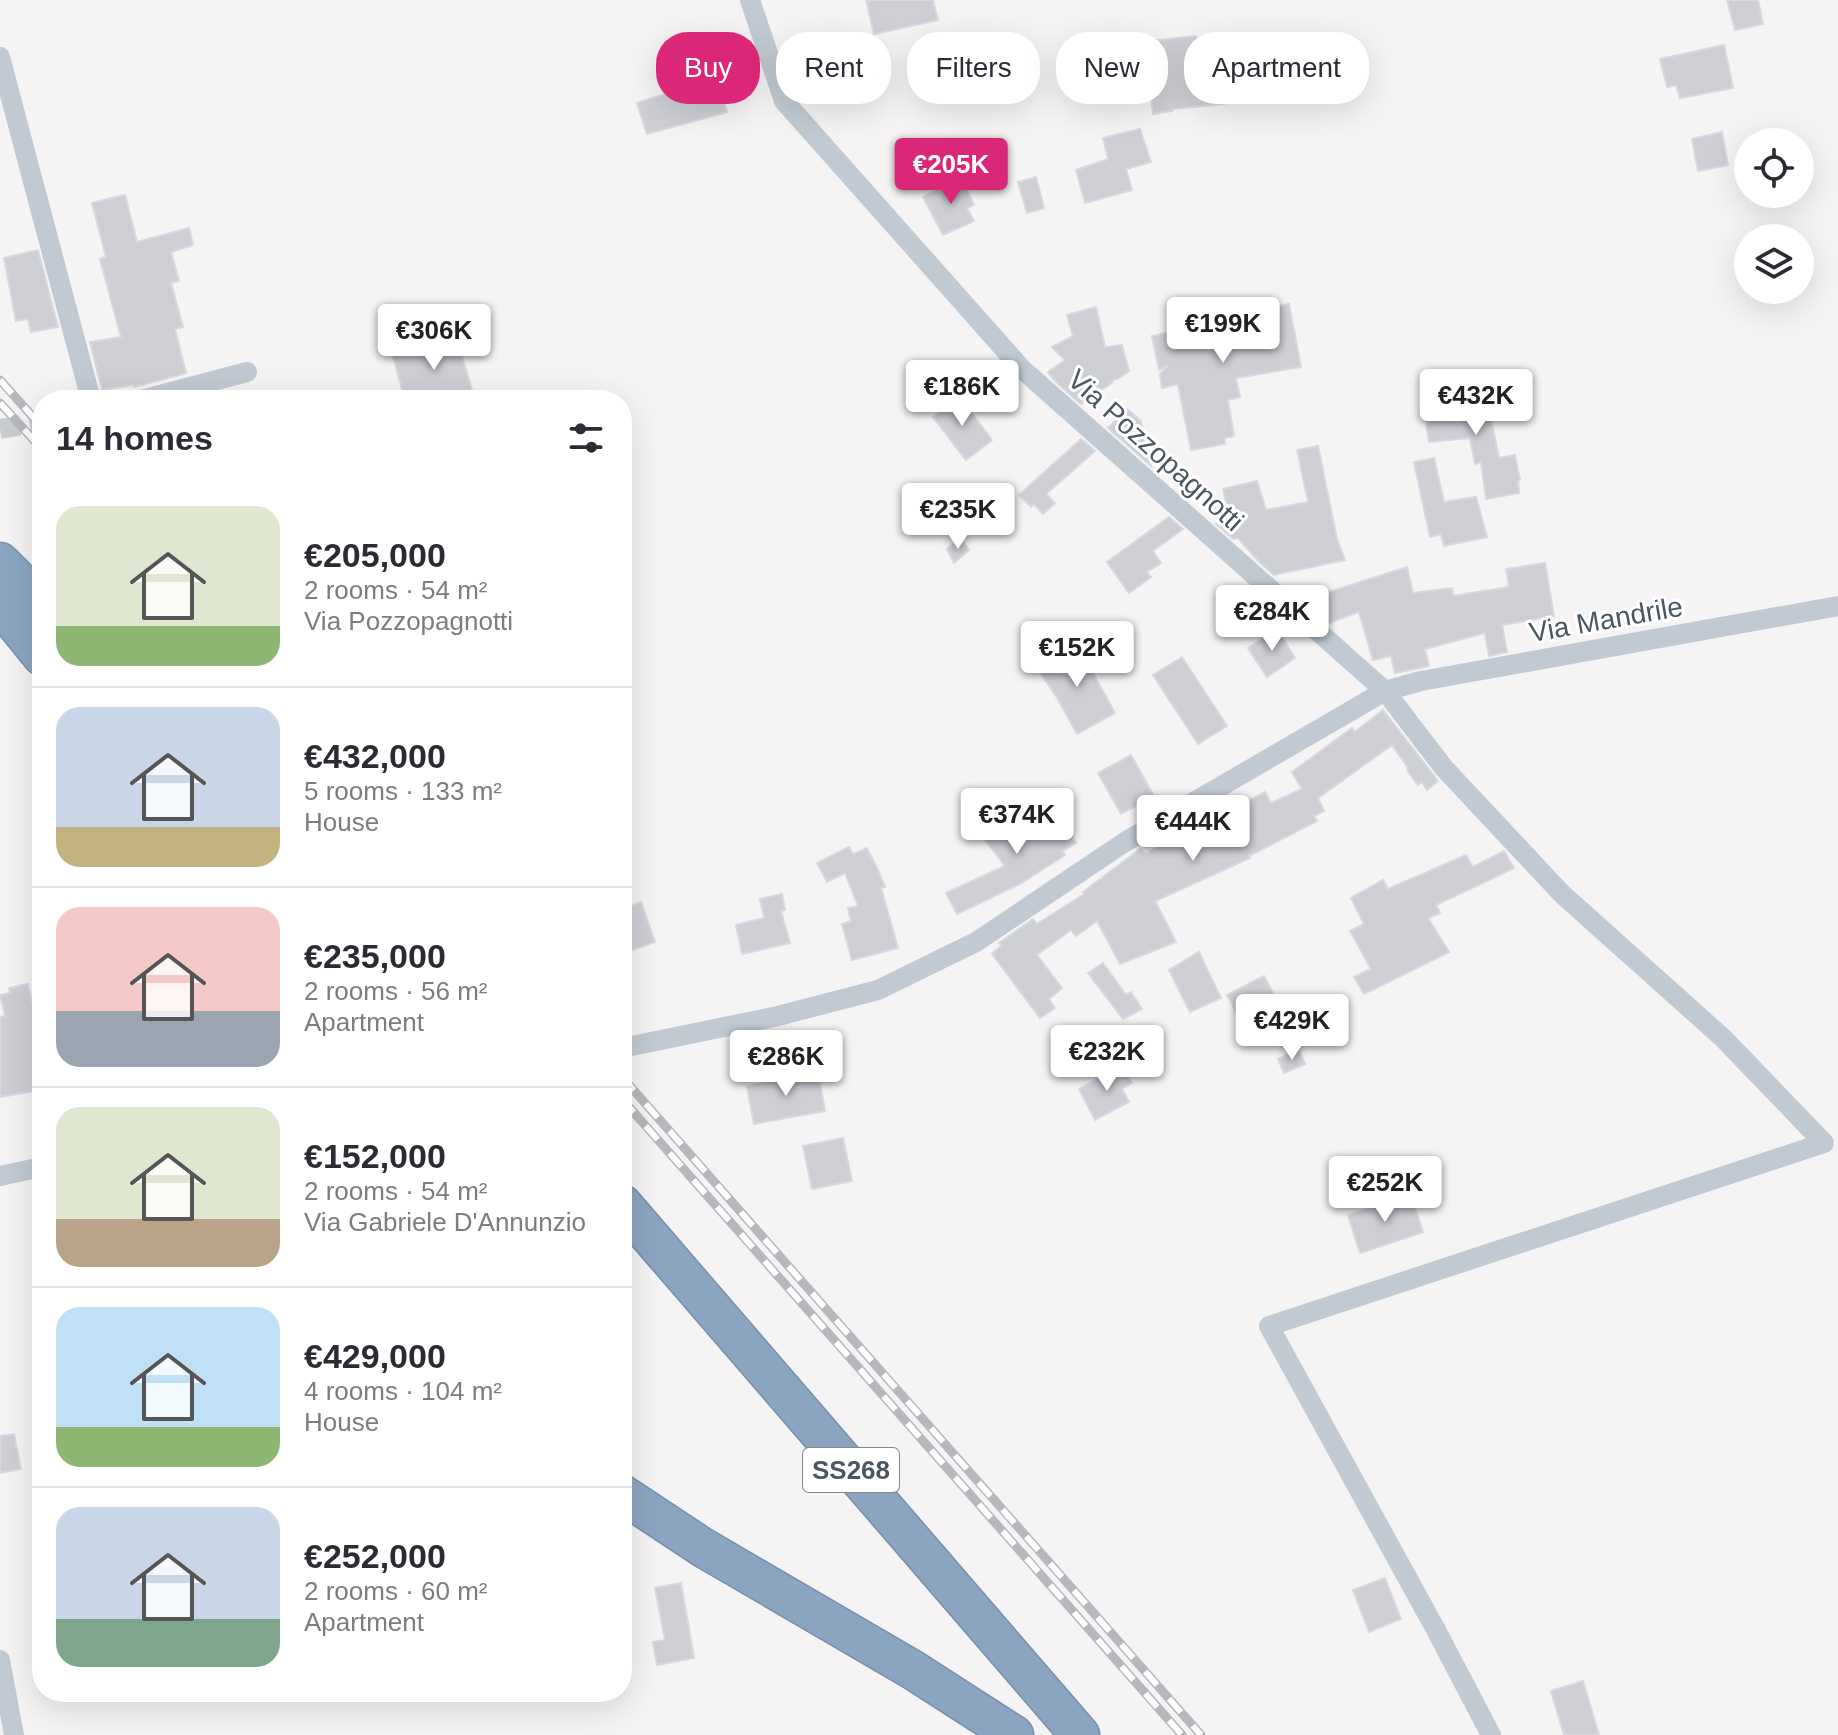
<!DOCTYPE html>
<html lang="en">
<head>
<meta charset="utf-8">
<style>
	:root { --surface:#fff; --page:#f2f2f3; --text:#2b2b33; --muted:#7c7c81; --line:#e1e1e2; --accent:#db2777 }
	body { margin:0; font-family:Arial,sans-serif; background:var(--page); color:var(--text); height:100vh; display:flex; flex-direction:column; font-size:30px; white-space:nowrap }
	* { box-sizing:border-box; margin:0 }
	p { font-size:26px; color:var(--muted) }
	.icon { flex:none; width:44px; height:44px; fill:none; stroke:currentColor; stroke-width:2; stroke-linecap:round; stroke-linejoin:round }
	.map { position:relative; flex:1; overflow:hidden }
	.drawer { position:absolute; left:32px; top:390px; width:600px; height:1312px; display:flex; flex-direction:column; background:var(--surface); border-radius:32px; box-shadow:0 8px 32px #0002 }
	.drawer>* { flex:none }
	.guide { position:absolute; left:656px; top:32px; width:760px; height:72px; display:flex; gap:16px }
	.controls { position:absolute; left:1734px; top:128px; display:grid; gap:16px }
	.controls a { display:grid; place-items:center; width:80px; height:80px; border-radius:50%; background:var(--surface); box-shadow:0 8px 32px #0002; font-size:40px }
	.price { position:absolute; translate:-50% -68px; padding:0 18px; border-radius:8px; background:#fff; color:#222; font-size:26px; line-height:52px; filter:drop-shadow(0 2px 4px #0008) }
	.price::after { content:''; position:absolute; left:50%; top:48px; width:24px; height:18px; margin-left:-12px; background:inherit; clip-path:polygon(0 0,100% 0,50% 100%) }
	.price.selected { background:var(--accent); color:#fff }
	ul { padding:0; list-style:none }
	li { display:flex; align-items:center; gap:24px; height:200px; padding:0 24px }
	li+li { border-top:2px solid var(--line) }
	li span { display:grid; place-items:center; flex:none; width:224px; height:160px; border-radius:24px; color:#555 }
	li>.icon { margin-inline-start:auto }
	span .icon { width:96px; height:96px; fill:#fffc; stroke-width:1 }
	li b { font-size:34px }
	h2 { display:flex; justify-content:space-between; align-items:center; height:96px; padding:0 24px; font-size:34px }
	.chip { padding:0 28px; border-radius:32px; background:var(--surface); box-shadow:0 8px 32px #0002; font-size:28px; line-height:72px }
	.chip.selected { background:var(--accent); color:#fff }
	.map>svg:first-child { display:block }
	.building { fill:#cdcfd5; stroke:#d7d9de; stroke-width:2 }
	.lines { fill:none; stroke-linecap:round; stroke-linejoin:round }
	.street-tunnel { stroke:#caccce; stroke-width:20; stroke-dasharray:20 10; stroke-linecap:butt }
	.highway-casing { stroke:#7690ad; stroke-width:41 }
	.street { stroke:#c1cad2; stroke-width:20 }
	.highway { stroke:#8ba5c1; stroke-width:38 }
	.rail-casing { stroke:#b5b8bd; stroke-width:9 }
	.rail { stroke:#fff; stroke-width:6; stroke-dasharray:18; stroke-linecap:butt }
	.labels { text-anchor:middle; stroke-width:6; stroke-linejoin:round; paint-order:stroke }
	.shield { fill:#fff; stroke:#808990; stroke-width:2 }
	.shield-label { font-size:26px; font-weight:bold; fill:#4a5661 }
	.street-label { font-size:28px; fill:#4a5661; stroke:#fff }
</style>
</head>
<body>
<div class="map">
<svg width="1838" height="1735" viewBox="0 0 1838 1735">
	<rect width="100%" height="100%" fill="#f5f3f3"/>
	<!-- building -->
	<g class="building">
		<polygon points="866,0 933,0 938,20 874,34"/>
		<polygon points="1727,0 1758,0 1763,24 1735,30"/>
		<polygon points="1196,36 1203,82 1227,75 1235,101 1223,104 1172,109 1172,111 1153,114 1149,80 1145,80 1140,42"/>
		<polygon points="809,38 813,50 836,44 840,58 854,54 859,73 798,92 784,45"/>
		<polygon points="1724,45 1733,88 1680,98 1676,85 1667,87 1660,59"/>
		<polygon points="706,81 709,93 721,90 727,112 647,134 637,103"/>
		<polygon points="1140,129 1151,162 1126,169 1132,190 1085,203 1076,170 1108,159 1103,138"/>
		<polygon points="1722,132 1728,165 1698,171 1692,139"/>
		<polygon points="961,177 974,205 967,208 974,221 943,235 923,197"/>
		<polygon points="1036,177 1044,208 1027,213 1018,182"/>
		<polygon points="125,195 137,242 189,228 193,245 171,252 179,281 171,283 183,327 175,329 186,373 134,387 133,385 102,390 90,342 121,337 100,259 106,257 92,203"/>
		<polygon points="38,250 58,327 31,332 28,319 16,321 4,258"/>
		<polygon points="1289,304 1301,367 1236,378 1240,397 1228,400 1234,436 1225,438 1225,444 1191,450 1178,384 1162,388 1160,374 1168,365 1159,370 1152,336 1207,324 1206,320"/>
		<polygon points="1096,307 1105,347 1122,345 1129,371 1119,378 1113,380 1113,382 1081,404 1054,380 1048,372 1065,360 1052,347 1073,336 1067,315"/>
		<polygon points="456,336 475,400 405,400 392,353"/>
		<polygon points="1482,375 1499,458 1515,455 1520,480 1518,481 1519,493 1486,499 1481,462 1475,464 1470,438 1429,442 1424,411 1463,406 1458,380"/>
		<polygon points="959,397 992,440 966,460 933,417"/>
		<polygon points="1127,409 1141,421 1151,466 1108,428"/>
		<polygon points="1081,439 1095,451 1046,494 1055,503 1043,514 1034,504 1031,507 1019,495"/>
		<polygon points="1318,446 1337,539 1345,560 1274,575 1260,563 1238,538 1233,539 1216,524 1220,521 1216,509 1227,506 1223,489 1257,481 1266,510 1308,502 1297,450"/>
		<polygon points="1434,458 1444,502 1476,497 1487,537 1444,546 1441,534 1430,537 1414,462"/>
		<polygon points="1169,517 1183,529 1153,551 1161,563 1147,572 1151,577 1129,593 1107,562"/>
		<polygon points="960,539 969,550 954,563 947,549"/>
		<polygon points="1545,563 1554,616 1502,625 1507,652 1489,656 1485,633 1425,649 1429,666 1395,673 1391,656 1373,660 1359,612 1329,623 1316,596 1407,567 1413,593 1452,588 1453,596 1509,587 1506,569"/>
		<polygon points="1250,589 1265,602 1251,618 1235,604"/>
		<polygon points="1277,629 1295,658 1267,677 1248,648"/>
		<polygon points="1076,642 1115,713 1077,734 1056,696 1037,668"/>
		<polygon points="1182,657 1227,726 1198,744 1153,675"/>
		<polygon points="1383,710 1438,781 1427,790 1422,782 1418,785 1408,772 1407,766 1392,745 1318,798 1324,811 1314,816 1317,821 1249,856 1250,858 1155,901 1176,942 1120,964 1097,921 1076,936 1071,930 1037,955 1062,988 1049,999 1055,1008 1040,1018 992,954 1002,945 999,943 1033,919 1037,924 1084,894 1083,892 1140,849 1146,854 1187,827 1189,831 1265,792 1271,803 1302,789 1292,772 1352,728 1355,732"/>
		<polygon points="1131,755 1154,796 1121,814 1098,773"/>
		<polygon points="1052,804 1076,843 1062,851 1065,855 1018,885 957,914 946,893 1005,866 984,839 1013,819 1015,821"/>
		<polygon points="849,847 853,854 867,848 879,872 885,887 881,888 898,948 852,960 842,924 851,921 848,908 858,906 845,873 827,882 817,863"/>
		<polygon points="1504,851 1514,868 1436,905 1440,913 1428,918 1449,952 1364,994 1354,977 1371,969 1350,931 1364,924 1351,898 1383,880 1388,889 1466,855 1473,867"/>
		<polygon points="782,894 785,910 781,911 790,943 742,954 736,925 764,918 760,899"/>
		<polygon points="641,902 655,942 622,954 622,909"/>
		<polygon points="1199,952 1221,998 1190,1012 1169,970"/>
		<polygon points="1103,963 1126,995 1131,992 1142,1009 1123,1019 1088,973"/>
		<polygon points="1264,976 1281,1008 1272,1013 1276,1021 1249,1036 1227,995"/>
		<polygon points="28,984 42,1050 42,1090 0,1097 0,1017 5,1016 0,995 10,993 9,988"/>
		<polygon points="1299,1050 1305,1064 1284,1073 1278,1059"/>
		<polygon points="1123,1065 1132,1083 1122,1089 1129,1102 1095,1120 1079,1089"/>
		<polygon points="818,1072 825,1111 754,1124 747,1086"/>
		<polygon points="843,1138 852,1181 812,1189 803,1146"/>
		<polygon points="1411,1195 1423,1232 1360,1253 1348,1215"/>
		<polygon points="14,1434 21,1469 0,1473 0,1436"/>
		<polygon points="1385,1578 1401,1619 1369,1632 1353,1590"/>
		<polygon points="681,1583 694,1658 657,1665 653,1642 665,1640 655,1588"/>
		<polygon points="1583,1681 1599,1735 1564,1735 1551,1691"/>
	</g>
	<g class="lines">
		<!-- street-tunnel -->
		<polyline class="street-tunnel" points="0,429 42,422"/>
		<defs>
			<g id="highway">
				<polyline points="0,562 42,604"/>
				<polyline points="0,604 42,656"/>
				<polyline points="622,1204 1080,1735"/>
				<polyline points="622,1494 702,1547 913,1670 1014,1735"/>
			</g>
		</defs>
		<!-- highway casing -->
		<use href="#highway" class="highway-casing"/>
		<!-- street -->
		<g class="street">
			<polyline points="750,0 784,101 1022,369 1385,691 1444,768 1562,894 1723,1038 1824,1143 1269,1326 1436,1630 1491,1735"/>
			<polyline points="0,57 91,400"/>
			<polyline points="141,400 247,372"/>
			<polyline points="622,1048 778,1016 878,990 976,942 1125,842 1385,691 1421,681 1838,606"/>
			<polyline points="0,1176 42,1167"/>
			<polyline points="0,1660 14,1735"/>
		</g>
		<!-- highway -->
		<use href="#highway" class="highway"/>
		<defs>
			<g id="rail">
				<polyline points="0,380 42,427"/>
				<polyline points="0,403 42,449"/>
				<polyline points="622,1077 1201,1735"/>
				<polyline points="622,1099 1182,1735"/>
			</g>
		</defs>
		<!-- rail casing -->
		<use href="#rail" class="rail-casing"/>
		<!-- rail -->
		<use href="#rail" class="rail"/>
	</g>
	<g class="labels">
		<!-- shield labels -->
		<rect class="shield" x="803" y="1448" width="96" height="44" rx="6"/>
		<g class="shield-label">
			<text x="851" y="1479">SS268</text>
		</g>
		<!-- street labels -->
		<g class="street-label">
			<text transform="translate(1156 450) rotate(42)" y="10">Via Pozzopagnotti</text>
			<text transform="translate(1606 619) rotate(-10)" y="10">Via Mandrile</text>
		</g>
	</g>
</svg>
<div class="controls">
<a><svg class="icon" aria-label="locate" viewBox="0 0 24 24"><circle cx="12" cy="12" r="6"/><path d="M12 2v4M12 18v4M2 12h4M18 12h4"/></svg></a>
<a><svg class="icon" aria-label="layers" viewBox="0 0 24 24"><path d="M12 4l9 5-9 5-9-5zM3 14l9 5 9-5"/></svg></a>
</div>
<b class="price selected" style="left:951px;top:206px">€205K</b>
<b class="price" style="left:1223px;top:365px">€199K</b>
<b class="price" style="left:434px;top:372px">€306K</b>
<b class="price" style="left:962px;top:428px">€186K</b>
<b class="price" style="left:1476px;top:437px">€432K</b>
<b class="price" style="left:958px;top:551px">€235K</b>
<b class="price" style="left:1272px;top:653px">€284K</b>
<b class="price" style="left:1077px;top:689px">€152K</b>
<b class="price" style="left:1017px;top:856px">€374K</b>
<b class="price" style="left:1193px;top:863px">€444K</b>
<b class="price" style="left:1292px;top:1062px">€429K</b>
<b class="price" style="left:1107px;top:1093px">€232K</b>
<b class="price" style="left:786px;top:1098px">€286K</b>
<b class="price" style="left:1385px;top:1224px">€252K</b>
<div class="guide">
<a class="chip selected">Buy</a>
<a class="chip">Rent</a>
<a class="chip">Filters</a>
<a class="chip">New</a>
<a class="chip">Apartment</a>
</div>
<section class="drawer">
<h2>14 homes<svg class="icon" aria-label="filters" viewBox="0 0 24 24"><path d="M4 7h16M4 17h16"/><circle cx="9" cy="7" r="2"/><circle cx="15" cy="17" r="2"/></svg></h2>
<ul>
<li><span style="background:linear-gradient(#dfe7d0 75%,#8fb573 0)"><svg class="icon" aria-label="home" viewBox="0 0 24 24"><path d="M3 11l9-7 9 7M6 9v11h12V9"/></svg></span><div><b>€205,000</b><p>2 rooms · 54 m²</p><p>Via Pozzopagnotti</p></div></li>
<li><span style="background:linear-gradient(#c9d6e8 75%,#c2b280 0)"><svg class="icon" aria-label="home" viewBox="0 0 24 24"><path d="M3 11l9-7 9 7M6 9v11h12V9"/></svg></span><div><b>€432,000</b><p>5 rooms · 133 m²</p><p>House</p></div></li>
<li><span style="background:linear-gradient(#f6c9c9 65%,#9aa5b1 0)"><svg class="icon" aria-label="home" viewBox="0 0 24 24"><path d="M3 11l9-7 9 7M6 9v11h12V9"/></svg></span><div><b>€235,000</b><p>2 rooms · 56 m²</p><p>Apartment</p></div></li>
<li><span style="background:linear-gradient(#dfe7d0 70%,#b9a48a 0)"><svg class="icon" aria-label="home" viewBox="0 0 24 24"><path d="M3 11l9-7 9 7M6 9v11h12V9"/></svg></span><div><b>€152,000</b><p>2 rooms · 54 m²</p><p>Via Gabriele D'Annunzio</p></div></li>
<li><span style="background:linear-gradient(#bfe0f5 75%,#8fb573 0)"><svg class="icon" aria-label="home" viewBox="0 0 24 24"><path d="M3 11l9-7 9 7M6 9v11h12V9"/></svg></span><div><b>€429,000</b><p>4 rooms · 104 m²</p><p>House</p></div></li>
<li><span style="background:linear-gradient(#c9d6e8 70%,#7fa58c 0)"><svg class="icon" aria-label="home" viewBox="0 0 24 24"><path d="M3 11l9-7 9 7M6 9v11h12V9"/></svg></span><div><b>€252,000</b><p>2 rooms · 60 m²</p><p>Apartment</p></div></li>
</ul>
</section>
</div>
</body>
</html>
